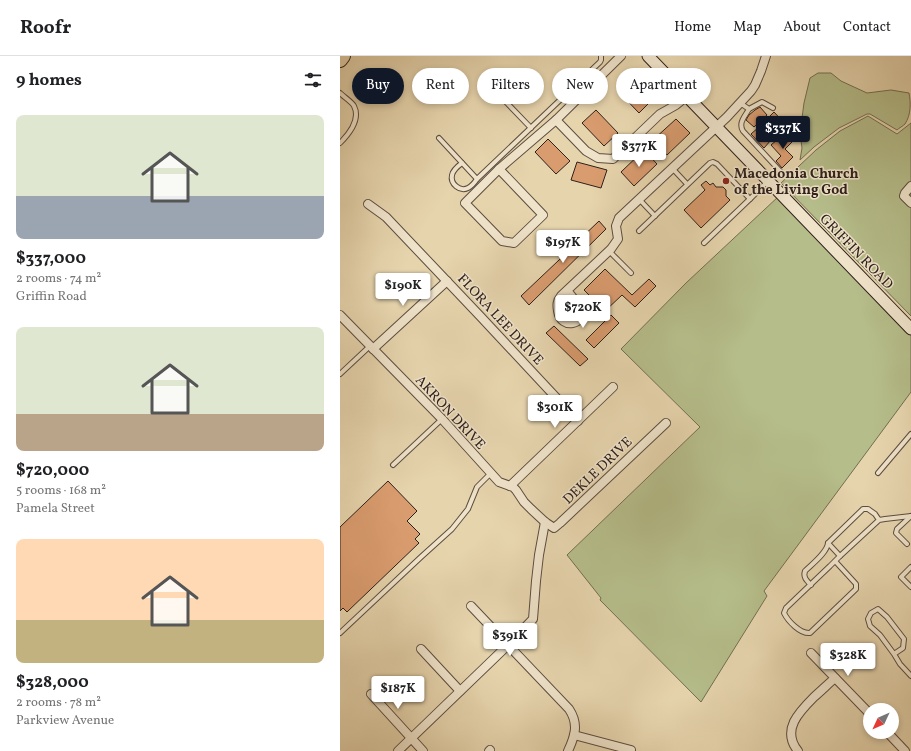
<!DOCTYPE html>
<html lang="en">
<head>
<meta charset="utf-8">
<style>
	:root { --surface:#fff; --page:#f2f2f2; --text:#202124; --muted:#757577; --line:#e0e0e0; --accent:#111827 }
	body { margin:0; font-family:Vollkorn,serif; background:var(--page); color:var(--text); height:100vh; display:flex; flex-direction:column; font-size:15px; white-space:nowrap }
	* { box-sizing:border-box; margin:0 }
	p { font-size:13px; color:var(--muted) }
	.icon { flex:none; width:22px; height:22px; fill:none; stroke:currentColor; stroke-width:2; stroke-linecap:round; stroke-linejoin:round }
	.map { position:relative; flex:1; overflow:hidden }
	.panel { display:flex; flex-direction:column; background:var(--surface); width:340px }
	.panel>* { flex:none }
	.banner { position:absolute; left:12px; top:12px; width:380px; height:36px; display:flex; gap:8px }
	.needle { width:26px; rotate:226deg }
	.buttons { position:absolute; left:523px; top:647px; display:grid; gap:8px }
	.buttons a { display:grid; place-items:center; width:36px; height:36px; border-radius:50%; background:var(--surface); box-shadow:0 2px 6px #0003; font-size:20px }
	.price { position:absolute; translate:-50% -34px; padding:0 9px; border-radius:4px; background:#fff; color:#222; font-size:13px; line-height:26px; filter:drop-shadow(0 1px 2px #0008) }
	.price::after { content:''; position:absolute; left:50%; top:24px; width:12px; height:9px; margin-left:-6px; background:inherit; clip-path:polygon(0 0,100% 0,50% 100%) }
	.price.selected { background:var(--accent); color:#fff }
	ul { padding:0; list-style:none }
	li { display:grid; align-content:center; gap:8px; height:212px; padding:0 16px }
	li span { display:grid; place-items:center; height:124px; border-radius:8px; color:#555 }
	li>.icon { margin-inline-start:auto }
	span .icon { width:72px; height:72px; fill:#fffc; stroke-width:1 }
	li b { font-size:17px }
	h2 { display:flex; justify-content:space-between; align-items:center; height:48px; padding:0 16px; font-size:17px }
	.tag { padding:0 14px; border-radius:18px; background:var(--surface); box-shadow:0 2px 6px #0003; font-size:14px; line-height:36px }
	.tag.selected { background:var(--accent); color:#fff }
	header { display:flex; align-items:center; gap:24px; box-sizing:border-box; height:56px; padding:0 20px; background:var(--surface); border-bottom:1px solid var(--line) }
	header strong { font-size:19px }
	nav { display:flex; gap:22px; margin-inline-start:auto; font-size:14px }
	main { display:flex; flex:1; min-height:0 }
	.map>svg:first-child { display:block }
	.green { fill:#b5bd8a; stroke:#726e52 }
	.building { fill:#d99c6f; stroke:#2e201b }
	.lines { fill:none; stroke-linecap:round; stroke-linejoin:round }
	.lane-casing { stroke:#5c4d40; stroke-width:6 }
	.street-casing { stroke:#5c4d40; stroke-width:10 }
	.secondary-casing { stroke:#2e201b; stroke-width:13 }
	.highway-casing { stroke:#2e201b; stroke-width:16 }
	.lane { stroke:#efe3ca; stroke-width:4 }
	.street { stroke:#efe3ca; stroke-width:8 }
	.secondary { stroke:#efe3ca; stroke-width:11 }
	.highway { stroke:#e6d4ad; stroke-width:14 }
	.poi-dot { fill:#8f2418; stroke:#efe3ca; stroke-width:1.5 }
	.labels { text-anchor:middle; stroke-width:3; stroke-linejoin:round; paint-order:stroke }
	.poi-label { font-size:14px; font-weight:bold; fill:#2e201b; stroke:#efe3ca; text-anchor:start }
	.street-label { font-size:14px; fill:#2e201b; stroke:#efe3ca }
</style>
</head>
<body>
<header>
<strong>Roofr</strong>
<nav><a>Home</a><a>Map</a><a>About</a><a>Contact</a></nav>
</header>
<main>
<section class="panel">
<h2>9 homes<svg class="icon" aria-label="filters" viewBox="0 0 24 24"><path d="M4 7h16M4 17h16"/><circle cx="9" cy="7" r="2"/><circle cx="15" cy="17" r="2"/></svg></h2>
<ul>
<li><span style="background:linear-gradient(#dfe7d0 65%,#9aa5b1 0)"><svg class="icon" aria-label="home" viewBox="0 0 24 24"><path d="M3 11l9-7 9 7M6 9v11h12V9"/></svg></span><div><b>$337,000</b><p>2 rooms · 74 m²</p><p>Griffin Road</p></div></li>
<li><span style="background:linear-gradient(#dfe7d0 70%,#b9a48a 0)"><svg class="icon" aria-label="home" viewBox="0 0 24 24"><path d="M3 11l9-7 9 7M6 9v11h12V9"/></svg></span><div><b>$720,000</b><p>5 rooms · 168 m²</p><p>Pamela Street</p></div></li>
<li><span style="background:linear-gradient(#ffd9b3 65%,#c2b280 0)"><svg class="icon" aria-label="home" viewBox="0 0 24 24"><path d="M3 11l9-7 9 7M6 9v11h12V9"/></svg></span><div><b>$328,000</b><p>2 rooms · 78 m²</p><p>Parkview Avenue</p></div></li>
</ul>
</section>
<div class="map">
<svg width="571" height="695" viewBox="0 0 571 695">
	<rect width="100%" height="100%" fill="#e6d4ad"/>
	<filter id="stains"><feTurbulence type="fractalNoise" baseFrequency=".005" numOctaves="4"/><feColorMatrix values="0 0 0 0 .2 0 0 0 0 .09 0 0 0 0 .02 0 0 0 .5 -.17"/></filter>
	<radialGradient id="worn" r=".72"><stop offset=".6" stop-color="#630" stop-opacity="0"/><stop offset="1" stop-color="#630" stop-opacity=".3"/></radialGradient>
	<!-- green -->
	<g class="green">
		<path d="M478,17h13l10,8 26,12 24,-3 18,3c2,10 2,22 -4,31 -2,2 -6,4 -8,6l-27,-16h-3l-28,14 -25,19 -14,13 2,-12 -2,-15 4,-30 6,-25z"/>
		<polygon points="528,60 557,78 571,67 571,260 441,127 476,94 500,75"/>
		<polygon points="439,140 571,278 571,336 424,535 427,540 361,646 260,544 261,542 227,499 360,371 281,293 346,227"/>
	</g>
	<!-- building -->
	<g class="building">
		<polygon points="291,21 313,43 299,57 277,34"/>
		<polygon points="420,51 427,59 414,71 406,64 409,59 415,54"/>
		<polygon points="256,54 278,77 264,90 242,67"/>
		<polygon points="434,56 447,70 439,77 426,64"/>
		<polygon points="336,63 350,77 327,99 313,84"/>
		<polygon points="419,71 431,84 424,92 411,78"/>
		<polygon points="445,77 452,86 445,93 453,101 442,112 436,105 441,100 431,89"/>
		<polygon points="208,83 230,105 216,118 195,96"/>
		<polygon points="304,94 317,108 294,130 281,116"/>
		<polygon points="237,106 267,114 261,132 231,124"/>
		<polygon points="366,125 370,129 373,127 376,131 383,131 386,134 386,140 390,144 361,172 344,154 365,134 361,129"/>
		<polygon points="259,165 266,173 189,249 181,240 237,187 237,186"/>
		<polygon points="265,213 292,239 309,223 316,230 295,251 282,239 265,255 244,234"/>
		<polygon points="271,259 279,267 254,292 246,284"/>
		<polygon points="214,270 248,303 240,310 206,277"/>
		<polygon points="48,425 77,455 67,465 80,478 75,483 79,487 7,556 3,552 0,555 0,471"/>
	</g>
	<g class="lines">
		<defs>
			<g id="lane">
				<path d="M0,37c4,4 12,9 14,13 7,14 -5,28 -14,37"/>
				<polyline points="165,45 191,72"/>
				<polyline points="400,47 409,53 422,46 433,52"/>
				<path d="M409,53c-4,7 -11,14 -6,22l37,40"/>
				<polyline points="99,82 137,123 260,6 261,4 261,0"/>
				<path d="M122,107c-4,3 -9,7 -10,12 -2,9 8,17 16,13 4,-2 7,-6 9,-9"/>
				<polyline points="332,112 347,128"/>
				<polyline points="299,143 315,160"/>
				<polyline points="299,175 370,107 373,106 377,108 410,143"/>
				<polyline points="364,187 412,141 427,126"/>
				<polyline points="269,195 291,217"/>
				<polyline points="0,318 30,290"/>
				<polyline points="53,409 102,363"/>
				<polyline points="538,417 571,378"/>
				<polyline points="539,464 535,458 528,453 523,453 488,487 500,500 539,464 545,463 571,460"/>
				<polyline points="567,488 556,477 557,473 571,460"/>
				<path d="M495,505l21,23v5l-46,44c-10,1 -22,-12 -26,-20l2,-5 44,-42 10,-10"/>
				<polyline points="571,511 561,521 571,531"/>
				<path d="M471,529c-5,-5 -8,-8 -6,-14 7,-7 22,-18 23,-28"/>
				<polyline points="0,577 81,501 112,473 128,453 137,431 151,417"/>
				<polyline points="554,598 563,592 564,583 547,561 538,553 531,557 528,563 530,570 540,579 554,598 560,608 571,620"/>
			</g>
			<g id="street">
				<polyline points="216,64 246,95 258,102 273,103 320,58 336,49 347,40"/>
				<polygon points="159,113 203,159 174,187 162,185 125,147"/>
				<polyline points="159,113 216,64 281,0"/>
				<polyline points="571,130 565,137 564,140 571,147"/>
				<polyline points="28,148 46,161 140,260 238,365"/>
				<path d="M221,240l4,-2h5c2,3 10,12 11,15 5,15 -20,22 -23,2 -1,-6 -1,-10 3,-15l50,-47 7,-10 -2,-13 3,-8 108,-101 24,-26 4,-6 6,-14 5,-15"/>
				<polyline points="0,259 102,363 159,426 173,431 176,434 184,446 191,453 205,466 214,472 220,467 326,367"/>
				<polyline points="33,293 107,225"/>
				<polyline points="170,430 273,331"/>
				<path d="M131,550l98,103c10,15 6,27 -1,42"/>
				<polyline points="81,593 120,635"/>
				<polyline points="471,597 530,658"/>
				<polyline points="31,638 83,695"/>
				<polyline points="547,676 565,695"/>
				<polyline points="234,679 291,694"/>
				<polyline points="58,695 168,589 193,563 196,525 199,499 205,466"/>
				<polyline points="149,695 150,694"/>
				<path d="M458,695c-17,-21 1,-39 16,-54 7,-6 14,-13 21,-19"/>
			</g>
			<polyline id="secondary" points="308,0 571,273"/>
			<polyline id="highway" points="0,4 3,0"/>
		</defs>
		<!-- lane casing -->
		<use href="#lane" class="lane-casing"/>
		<!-- street casing -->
		<use href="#street" class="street-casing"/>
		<!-- secondary casing -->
		<use href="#secondary" class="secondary-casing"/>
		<!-- highway casing -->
		<use href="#highway" class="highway-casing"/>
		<!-- lane -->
		<use href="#lane" class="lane"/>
		<!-- street -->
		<use href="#street" class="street"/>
		<!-- secondary -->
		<use href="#secondary" class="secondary"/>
		<!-- highway -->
		<use href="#highway" class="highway"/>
	</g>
	<!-- markers -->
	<circle class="poi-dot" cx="386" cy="125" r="4"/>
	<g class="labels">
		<!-- poi labels -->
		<g class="poi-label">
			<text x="394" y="122">Macedonia Church<tspan x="394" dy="16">of the Living God</tspan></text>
		</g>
		<!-- street labels -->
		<g class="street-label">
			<text transform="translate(517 195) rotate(46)" y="5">GRIFFIN ROAD</text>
			<text transform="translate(161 263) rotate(47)" y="5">FLORA LEE DRIVE</text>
			<text transform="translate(111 356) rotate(47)" y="5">AKRON DRIVE</text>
			<text transform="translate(257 414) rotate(-44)" y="5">DEKLE DRIVE</text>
		</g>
	</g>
	<rect width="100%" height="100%" filter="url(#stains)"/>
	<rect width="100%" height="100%" fill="url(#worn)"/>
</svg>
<div class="buttons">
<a><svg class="needle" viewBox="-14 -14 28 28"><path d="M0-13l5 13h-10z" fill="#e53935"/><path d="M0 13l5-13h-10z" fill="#757577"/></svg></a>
</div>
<b class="price selected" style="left:443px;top:94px">$337K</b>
<b class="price" style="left:299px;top:112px">$377K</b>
<b class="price" style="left:223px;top:208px">$197K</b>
<b class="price" style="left:63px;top:251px">$190K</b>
<b class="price" style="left:243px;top:273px">$720K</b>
<b class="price" style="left:215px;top:373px">$301K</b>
<b class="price" style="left:170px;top:601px">$391K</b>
<b class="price" style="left:508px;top:621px">$328K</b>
<b class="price" style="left:58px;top:654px">$187K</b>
<div class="banner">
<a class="tag selected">Buy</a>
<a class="tag">Rent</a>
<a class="tag">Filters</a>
<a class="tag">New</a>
<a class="tag">Apartment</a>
</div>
</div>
</main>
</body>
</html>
